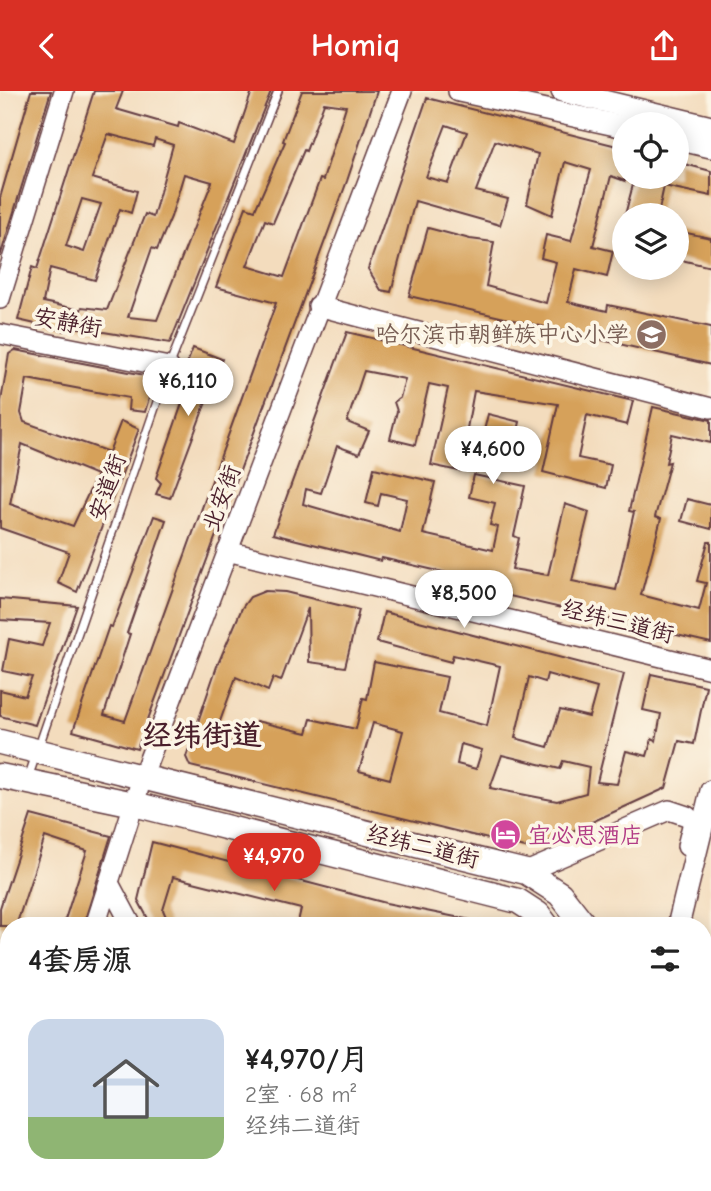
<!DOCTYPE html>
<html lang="zh">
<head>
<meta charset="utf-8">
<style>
	:root { --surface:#fff; --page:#f6f6f6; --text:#222; --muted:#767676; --accent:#d93025 }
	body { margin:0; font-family:"Comic Neue","LXGW WenKai TC",sans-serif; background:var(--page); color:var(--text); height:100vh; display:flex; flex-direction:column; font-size:26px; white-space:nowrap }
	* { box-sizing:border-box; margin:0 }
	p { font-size:23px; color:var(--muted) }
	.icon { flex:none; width:38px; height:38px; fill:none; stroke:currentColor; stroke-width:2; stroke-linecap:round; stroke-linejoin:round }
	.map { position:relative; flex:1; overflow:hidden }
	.sheet { position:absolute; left:0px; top:826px; width:712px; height:275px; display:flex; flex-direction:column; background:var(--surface); border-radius:28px 28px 0 0; box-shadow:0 4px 18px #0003 }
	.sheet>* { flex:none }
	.controls { position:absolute; left:612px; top:21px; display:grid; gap:14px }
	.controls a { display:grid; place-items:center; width:77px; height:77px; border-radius:50%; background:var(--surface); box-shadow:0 4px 18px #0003; font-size:35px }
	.price { position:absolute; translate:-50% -60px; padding:0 16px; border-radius:24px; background:#fff; color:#222; font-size:23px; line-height:46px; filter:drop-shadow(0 2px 4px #0008) }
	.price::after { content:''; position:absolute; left:50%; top:42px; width:21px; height:16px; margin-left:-10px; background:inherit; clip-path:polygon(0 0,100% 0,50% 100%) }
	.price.current { background:var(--accent); color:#fff }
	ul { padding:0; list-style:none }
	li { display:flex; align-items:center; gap:21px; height:175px; padding:0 28px }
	li span { display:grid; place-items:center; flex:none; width:196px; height:140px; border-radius:21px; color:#555 }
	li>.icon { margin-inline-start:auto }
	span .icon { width:84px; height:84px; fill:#fffc; stroke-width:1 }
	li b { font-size:30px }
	h2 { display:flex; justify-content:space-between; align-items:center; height:84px; padding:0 28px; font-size:30px }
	header { display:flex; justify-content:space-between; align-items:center; height:91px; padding:0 28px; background:var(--accent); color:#fff; font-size:32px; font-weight:800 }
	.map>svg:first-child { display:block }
	.building { fill:#d6a15a; fill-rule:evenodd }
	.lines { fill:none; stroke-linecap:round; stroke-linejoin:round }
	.lane-casing { stroke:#633b41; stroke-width:10 }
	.secondary-casing { stroke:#633b41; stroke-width:22 }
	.primary-casing { stroke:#633b41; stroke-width:24 }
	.highway-casing { stroke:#633b41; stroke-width:27 }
	.lane { stroke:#fff; stroke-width:7 }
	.secondary { stroke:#fff; stroke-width:19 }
	.primary { stroke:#fff; stroke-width:21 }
	.highway { stroke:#fff; stroke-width:24 }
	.labels { text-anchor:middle; stroke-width:7; stroke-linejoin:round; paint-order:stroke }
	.street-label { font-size:23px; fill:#4a1f2b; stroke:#fcf5e5 }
	.education-label { font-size:23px; fill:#785e54; stroke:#fcf5e5; text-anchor:end }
	.hotel-label { font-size:23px; fill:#b23c85; stroke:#fcf5e5; text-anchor:start }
	.district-label { font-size:30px; font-weight:bold; fill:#4a1f2b; stroke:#fcf5e5 }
</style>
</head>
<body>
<header><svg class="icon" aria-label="back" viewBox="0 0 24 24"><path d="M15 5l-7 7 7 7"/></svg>Homiq<svg class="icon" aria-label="share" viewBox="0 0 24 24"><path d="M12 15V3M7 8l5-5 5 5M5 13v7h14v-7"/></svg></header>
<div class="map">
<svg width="711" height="1100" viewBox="0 0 711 1100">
	<rect width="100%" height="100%" fill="#fcf5e5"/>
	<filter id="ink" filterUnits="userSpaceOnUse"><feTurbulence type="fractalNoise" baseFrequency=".0143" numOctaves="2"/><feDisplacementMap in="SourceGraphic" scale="14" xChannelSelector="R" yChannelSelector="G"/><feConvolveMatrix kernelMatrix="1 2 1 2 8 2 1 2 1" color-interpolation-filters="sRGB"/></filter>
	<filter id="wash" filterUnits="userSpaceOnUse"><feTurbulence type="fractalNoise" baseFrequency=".00686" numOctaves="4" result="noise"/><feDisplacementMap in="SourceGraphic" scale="28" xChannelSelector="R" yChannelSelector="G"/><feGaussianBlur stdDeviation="1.57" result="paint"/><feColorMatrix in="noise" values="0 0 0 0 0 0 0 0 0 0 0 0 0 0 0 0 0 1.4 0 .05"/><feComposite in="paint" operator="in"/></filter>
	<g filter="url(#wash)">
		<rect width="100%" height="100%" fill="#f3dcbd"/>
		<g id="blocks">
			<!-- building -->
			<g class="building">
				<polygon points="31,0 51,0 0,166 0,107"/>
				<path d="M94,0h29l-7,18 62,18 1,-4 55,21 18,-53h19l-101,252 -103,-17 -1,5 -48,-11 14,-53 5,2zM108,43l45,12 2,-7 18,6 -20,72 -8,-3 -38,96 -25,-3 -1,3 -38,-8 7,-34 45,12 25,-71 11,4 6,-22 -45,-13zM184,83l28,8 -55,138 -29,-3 24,-69 5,2 14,-33zM82,108l19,5 -17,48 -18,-6z"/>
				<path d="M302,0h75l-30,90 -210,568 -64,-18 36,-105 3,1 42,-111 12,4 -39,113 3,1 -26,81 21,6 151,-418 -60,-16 30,-80 9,3 30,-68 -2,-1zM324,12l22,3 -23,74 -3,-1 -36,98 -37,-11 18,-46 8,3 31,-73 2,1z"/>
				<path d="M427,7l198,50v33l-14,-5 -18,70 20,5 -6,26 -31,-8 -8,33 39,9 1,-6 103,22v38l-302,-69 19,-68 42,11 24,3 -8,44 60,17 10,-41 -15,-4 5,-23 25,6 20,-71 -26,-8 -13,53 -25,-11 11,-50 -43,-13 -19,50 32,8 -8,26 -85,-24 -24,91 -10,-2 -13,-21zM446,34l21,7 -19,51 -22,-6z"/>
				<polygon points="677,71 711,80 711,105 664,95 658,124 625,124 635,86 677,86"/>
				<polygon points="677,140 711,147 711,176 677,168"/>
				<polygon points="347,241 633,310 627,334 587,324 578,367 611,374 606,397 543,381 558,313 474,300 459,380 431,374 448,297 429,293 415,354 390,348 397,320 394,311 400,307 405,288 364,280 347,331 369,340 359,363 337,355 321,402 306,398 303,413 400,441 407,408 381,402 378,415 366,412 374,377 435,391 423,443 493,459 498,436 490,434 495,412 469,406 474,384 525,395 514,445 519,447 512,478 548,484 565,413 589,421 572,490 616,499 634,421 629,420 653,316 711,329 711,352 672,343 666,372 670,371 655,426 661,428 641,504 699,519 706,492 697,490 708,451 711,451 711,552 484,499 486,491 382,467 381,470 273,443"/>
				<polygon points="193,257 222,268 170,407 156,403 161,392 156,387 191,287 183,283"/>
				<path d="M15,259l140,27 -10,35 -17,-2 1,-12 -102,-19 -6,34 3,9 85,30 12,-31 18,8 -62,163 -19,-9 11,-31 -69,-24 1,-127 8,-47zM22,353l75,31 -24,51 -63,-22z"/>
				<polygon points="488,323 520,331 510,373 478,365"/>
				<polygon points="687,408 711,414 711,438 681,430"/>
				<path d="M265,500l20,1 74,18 -14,57 -36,-5 -1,-54 -27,73 -8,-3 -5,13 -32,-14 -22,61 35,9 7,-26 51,12 4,-14 45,10 7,-31 4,1 7,-37 73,15 -8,36 48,13 13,-60 -47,-11 -2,7 -74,-20 7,-30 240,62 -27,108 20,2 9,-33 21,5 5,-17 4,2 5,-27 -18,-4 8,-36 55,12 -12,58 -15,-3 -13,47 -122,56 -19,4 -335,-82 -4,-9 31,-91 25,-58 8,-11zM547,583l50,14 -8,29 -29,-7 -12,37 -33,-9 14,-61 16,5zM373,632l30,8 -13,48 -31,-8zM461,653l21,6 -6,19 -19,-5zM502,664l58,14 3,-8 26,6 -3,26 -29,8 -67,-13z"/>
				<polygon points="0,508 77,515 35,634 0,625 0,599 25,605 32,586 3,580 9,548 42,555 50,532 0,529"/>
				<polygon points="31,724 111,745 83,835 63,835 87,760 45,746 16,835 0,835 0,817"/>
				<polygon points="152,751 386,812 476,830 475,835 297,835 301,818 173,786 163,819 170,835 152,835 138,809"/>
			</g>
		</g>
	</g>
	<g filter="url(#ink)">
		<use href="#blocks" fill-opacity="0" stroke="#633b41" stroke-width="2"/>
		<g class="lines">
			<defs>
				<polyline id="lane" points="28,687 169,276 278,0"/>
				<g id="secondary">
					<polyline points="0,208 64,0"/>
					<polyline points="318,215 711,317"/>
					<polyline points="0,243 169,276"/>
					<polyline points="227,460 711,578"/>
					<polyline points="526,781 669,719 687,725 693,731 687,755"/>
					<polyline points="109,792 132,835"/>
					<polyline points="95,835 143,684 402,0"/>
					<polyline points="0,986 9,986"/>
					<polyline points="213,1092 216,1100"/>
					<polyline points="275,1092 280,1100"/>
					<polyline points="494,1092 527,1100"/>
					<polyline points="16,1100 16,1092"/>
				</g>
				<g id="primary">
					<polyline points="459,0 625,36"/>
					<polyline points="562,0 711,36"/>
					<polyline points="677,48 711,56"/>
					<polyline points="678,835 711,700"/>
					<polyline points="607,1100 609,1092"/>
					<polyline points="625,1100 627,1092"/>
				</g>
				<g id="highway">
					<polyline points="0,651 526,781 560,803 585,835"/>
					<polyline points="0,685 134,713 518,810 538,823 547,835"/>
					<polyline points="704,1025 711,1041"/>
					<polyline points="704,1085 711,1100"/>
				</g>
			</defs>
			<!-- lane casing -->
			<use href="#lane" class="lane-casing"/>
			<!-- secondary casing -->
			<use href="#secondary" class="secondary-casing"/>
			<!-- primary casing -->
			<use href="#primary" class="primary-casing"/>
			<!-- highway casing -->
			<use href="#highway" class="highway-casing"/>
			<!-- lane -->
			<use href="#lane" class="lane"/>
			<!-- secondary -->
			<use href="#secondary" class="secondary"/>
			<!-- primary -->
			<use href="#primary" class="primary"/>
			<!-- highway -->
			<use href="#highway" class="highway"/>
		</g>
	</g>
	<!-- icons -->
	<defs>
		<symbol id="school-disc" viewBox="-11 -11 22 22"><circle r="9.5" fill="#8d6e63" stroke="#fcf5e5"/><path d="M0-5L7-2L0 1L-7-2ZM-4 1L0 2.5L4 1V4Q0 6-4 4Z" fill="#fff"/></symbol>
		<symbol id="hotel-disc" viewBox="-11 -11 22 22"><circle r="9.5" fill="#d1479c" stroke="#fcf5e5"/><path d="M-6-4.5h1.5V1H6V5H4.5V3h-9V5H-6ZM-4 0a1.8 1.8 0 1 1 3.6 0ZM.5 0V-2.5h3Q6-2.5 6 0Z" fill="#fff"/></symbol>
	</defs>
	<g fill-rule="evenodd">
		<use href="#school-disc" x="634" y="226" width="35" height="35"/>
		<use href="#hotel-disc" x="488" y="726" width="35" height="35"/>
	</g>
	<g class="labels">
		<!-- street labels -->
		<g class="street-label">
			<text transform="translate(68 231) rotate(11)" y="8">安静街</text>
			<text transform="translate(107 396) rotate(-71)" y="8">安道街</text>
			<text transform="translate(221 407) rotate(-70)" y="8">北安街</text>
			<text transform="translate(618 530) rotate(14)" y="8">经纬三道街</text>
			<text transform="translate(423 755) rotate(14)" y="8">经纬二道街</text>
		</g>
		<!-- education labels -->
		<g class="education-label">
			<text x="629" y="251">哈尔滨市朝鲜族中心小学</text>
		</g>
		<!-- hotel labels -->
		<g class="hotel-label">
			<text x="528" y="752">宜必思酒店</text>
		</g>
		<!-- district labels -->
		<g class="district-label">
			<text x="202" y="654">经纬街道</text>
		</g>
	</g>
</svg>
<div class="controls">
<a><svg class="icon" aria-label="locate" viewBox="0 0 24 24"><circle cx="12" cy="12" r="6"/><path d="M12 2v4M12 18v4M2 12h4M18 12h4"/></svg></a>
<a><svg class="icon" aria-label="layers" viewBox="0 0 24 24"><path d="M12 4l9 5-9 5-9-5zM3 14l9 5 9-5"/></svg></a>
</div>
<b class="price" style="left:188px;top:327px">¥6,110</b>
<b class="price" style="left:493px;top:395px">¥4,600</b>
<b class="price" style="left:464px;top:539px">¥8,500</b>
<b class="price current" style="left:274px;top:802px">¥4,970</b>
<section class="sheet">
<h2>4套房源<svg class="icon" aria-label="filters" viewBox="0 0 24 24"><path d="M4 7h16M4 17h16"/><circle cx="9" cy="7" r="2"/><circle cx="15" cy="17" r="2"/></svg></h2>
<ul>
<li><span style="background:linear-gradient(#c9d6e8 70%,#8fb573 0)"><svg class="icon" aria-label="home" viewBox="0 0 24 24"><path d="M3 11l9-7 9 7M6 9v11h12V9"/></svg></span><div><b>¥4,970/月</b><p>2室 · 68 m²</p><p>经纬二道街</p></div></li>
</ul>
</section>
</div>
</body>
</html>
